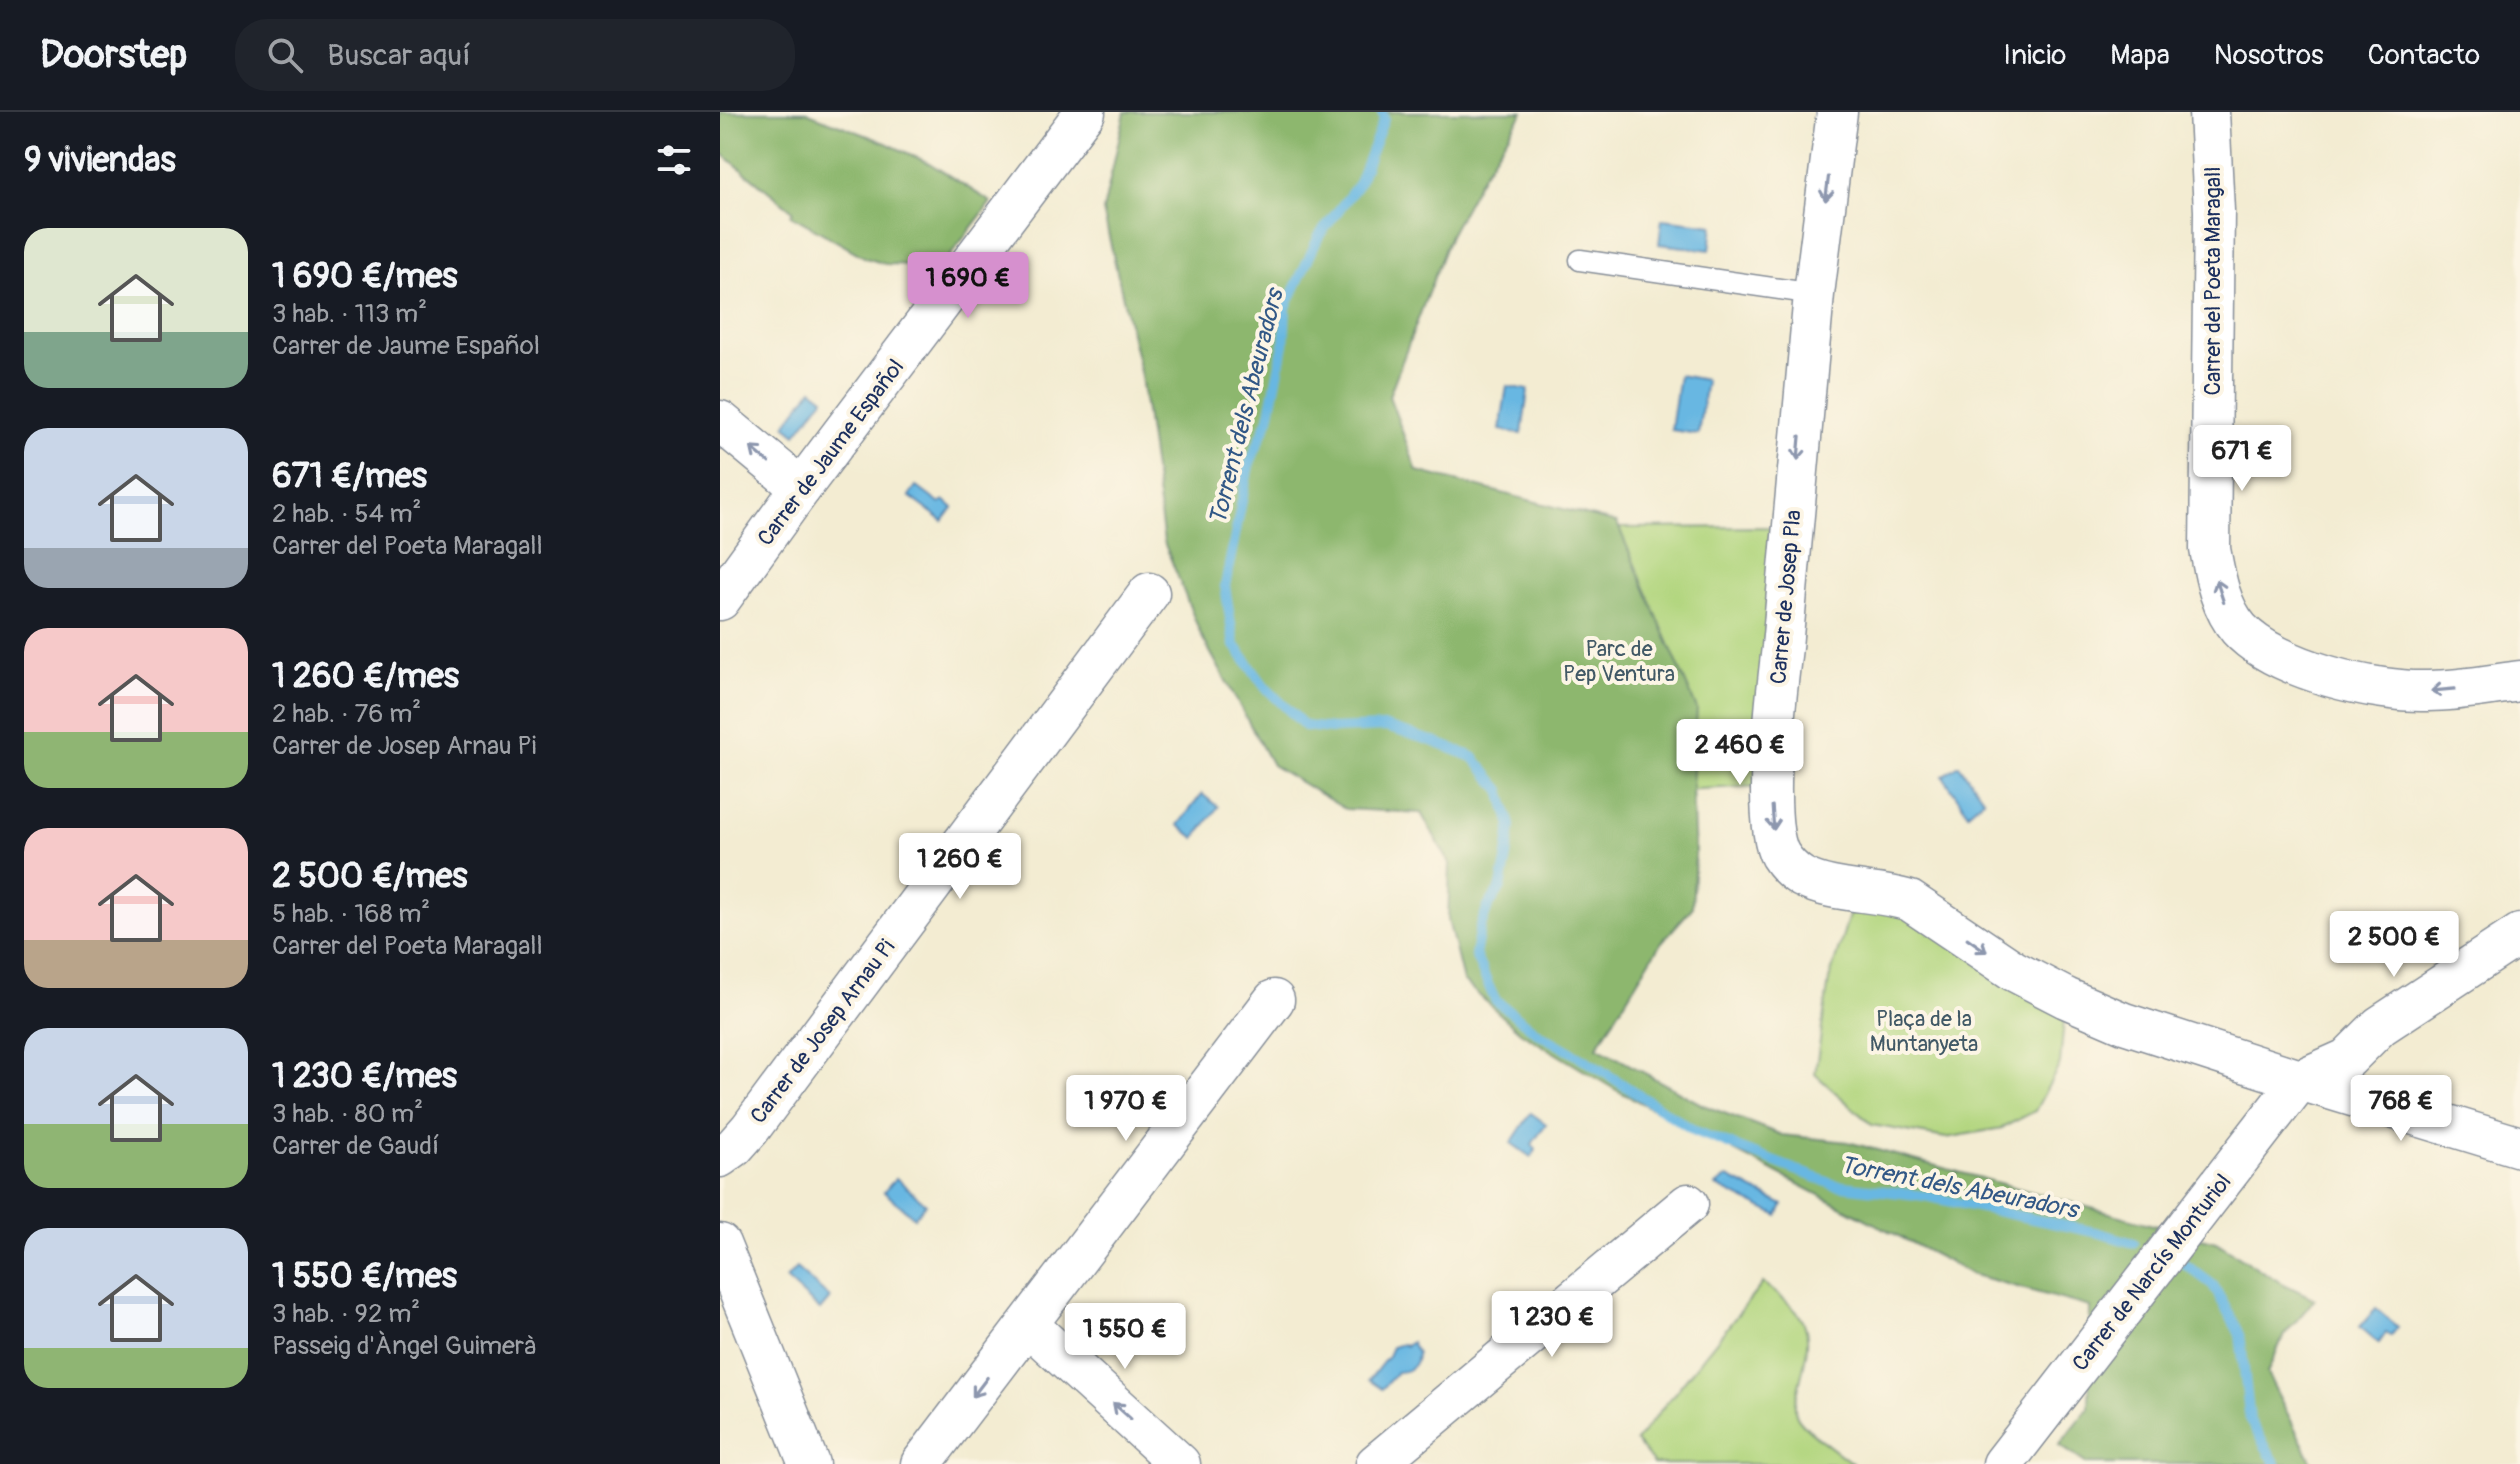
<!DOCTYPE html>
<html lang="es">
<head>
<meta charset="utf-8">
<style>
	:root { --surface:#171b24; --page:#20242c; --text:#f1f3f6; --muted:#9ea1a6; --line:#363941; --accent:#d690ce }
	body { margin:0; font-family:Pangolin,sans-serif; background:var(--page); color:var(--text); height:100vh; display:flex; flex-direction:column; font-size:30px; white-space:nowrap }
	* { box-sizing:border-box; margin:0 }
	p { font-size:26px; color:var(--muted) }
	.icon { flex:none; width:44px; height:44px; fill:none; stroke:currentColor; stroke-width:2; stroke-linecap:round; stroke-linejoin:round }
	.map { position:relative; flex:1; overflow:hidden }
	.side { display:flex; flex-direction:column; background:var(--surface); width:720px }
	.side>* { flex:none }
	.price { position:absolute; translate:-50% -68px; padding:0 18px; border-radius:8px; background:#fff; color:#222; font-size:26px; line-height:52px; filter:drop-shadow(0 2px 4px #0008) }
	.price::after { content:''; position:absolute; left:50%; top:48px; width:24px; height:18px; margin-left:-12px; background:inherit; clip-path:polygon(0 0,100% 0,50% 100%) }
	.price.on { background:var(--accent); color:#111 }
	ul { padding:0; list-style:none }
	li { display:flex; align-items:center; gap:24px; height:200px; padding:0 24px }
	li span { display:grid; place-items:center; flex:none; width:224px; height:160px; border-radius:24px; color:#555 }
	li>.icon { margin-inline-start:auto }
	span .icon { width:96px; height:96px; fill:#fffc; stroke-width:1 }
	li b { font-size:34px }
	h2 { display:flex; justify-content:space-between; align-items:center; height:96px; padding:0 24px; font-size:34px }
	header { display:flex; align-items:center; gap:48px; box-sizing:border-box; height:112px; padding:0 40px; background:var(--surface); border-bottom:2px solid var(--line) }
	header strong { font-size:38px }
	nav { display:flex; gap:44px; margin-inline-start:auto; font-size:28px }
	.search { width:560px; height:72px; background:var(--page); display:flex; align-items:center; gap:20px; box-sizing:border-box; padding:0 28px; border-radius:32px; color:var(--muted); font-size:30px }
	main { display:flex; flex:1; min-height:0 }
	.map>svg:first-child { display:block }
	.green { fill:#b2d67f; stroke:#66826e; stroke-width:2 }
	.forest { fill:#8db76e; stroke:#547366; stroke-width:2 }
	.water { fill:#67b7e2; stroke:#4173a0; stroke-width:2 }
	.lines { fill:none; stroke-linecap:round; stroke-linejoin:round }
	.stream { stroke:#67b7e2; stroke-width:10 }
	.lane-casing { stroke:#878e98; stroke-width:23 }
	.street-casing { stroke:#878e98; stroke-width:43 }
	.lane { stroke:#fff; stroke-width:20 }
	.street { stroke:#fff; stroke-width:40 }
	.oneway { stroke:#8d97ae }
	.labels { text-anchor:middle; stroke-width:8; stroke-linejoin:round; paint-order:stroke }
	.street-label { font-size:22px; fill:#1b2f5e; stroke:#fcf5e5 }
	.park-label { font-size:22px; fill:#415966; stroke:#fcf5e5 }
	.water-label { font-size:24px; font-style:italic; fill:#325886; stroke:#fcf5e5 }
</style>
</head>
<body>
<header>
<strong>Doorstep</strong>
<div class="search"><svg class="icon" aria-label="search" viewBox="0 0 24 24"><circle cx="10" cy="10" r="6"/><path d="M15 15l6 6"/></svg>Buscar aquí</div>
<nav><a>Inicio</a><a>Mapa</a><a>Nosotros</a><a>Contacto</a></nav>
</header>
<main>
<section class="side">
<h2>9 viviendas<svg class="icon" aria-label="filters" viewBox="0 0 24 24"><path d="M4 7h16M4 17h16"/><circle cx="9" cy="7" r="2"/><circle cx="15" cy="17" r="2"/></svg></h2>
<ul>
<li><span style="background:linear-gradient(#dfe7d0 65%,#7fa58c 0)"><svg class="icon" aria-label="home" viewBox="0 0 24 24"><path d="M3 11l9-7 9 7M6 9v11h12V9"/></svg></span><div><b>1 690 €/mes</b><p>3 hab. · 113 m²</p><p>Carrer de Jaume Español</p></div></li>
<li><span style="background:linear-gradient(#c9d6e8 75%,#9aa5b1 0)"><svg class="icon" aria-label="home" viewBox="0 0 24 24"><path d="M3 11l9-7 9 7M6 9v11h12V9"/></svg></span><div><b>671 €/mes</b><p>2 hab. · 54 m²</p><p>Carrer del Poeta Maragall</p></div></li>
<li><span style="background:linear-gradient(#f6c9c9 65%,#8fb573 0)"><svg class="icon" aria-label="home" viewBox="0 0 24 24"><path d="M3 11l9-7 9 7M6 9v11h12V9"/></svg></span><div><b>1 260 €/mes</b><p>2 hab. · 76 m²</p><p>Carrer de Josep Arnau Pi</p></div></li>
<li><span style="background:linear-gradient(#f6c9c9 70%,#b9a48a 0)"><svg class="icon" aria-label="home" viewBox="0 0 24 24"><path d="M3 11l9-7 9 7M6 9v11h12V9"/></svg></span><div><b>2 500 €/mes</b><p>5 hab. · 168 m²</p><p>Carrer del Poeta Maragall</p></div></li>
<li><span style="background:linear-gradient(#c9d6e8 60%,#8fb573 0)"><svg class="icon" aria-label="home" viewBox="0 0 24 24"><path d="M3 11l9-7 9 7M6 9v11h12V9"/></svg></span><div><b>1 230 €/mes</b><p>3 hab. · 80 m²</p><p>Carrer de Gaudí</p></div></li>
<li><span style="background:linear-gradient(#c9d6e8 75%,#8fb573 0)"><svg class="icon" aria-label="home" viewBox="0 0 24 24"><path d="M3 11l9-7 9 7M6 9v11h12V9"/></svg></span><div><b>1 550 €/mes</b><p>3 hab. · 92 m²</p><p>Passeig d'Àngel Guimerà</p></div></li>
</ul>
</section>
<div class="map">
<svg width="1800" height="1352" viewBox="0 0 1800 1352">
	<rect width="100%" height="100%" fill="#fcf5e5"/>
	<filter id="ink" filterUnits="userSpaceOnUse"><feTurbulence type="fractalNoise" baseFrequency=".0125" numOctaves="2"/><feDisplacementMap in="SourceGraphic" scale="16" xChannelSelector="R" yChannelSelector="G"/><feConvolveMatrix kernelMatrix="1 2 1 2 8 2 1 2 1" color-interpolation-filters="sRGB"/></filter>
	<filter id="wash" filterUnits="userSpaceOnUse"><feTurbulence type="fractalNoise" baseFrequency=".006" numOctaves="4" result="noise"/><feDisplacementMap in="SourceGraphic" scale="32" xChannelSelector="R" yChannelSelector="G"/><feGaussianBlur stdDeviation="1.8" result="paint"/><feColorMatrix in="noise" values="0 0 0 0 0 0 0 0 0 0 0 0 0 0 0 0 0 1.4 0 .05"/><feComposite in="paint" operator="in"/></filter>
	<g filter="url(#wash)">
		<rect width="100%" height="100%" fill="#f3ecd2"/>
		<!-- green -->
		<g class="green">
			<polygon points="510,232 659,274 686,364 889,416 1050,415 1041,655 1042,674 876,682"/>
			<polygon points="1137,778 1346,886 1340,952 1315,999 1282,1016 1226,1026 1152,1013 1095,962 1109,868"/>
			<path d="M1043,1171c49,37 51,43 36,103 -2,10 -7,21 -2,30 6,13 44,38 56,48h-199l-18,-23z"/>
		</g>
		<!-- forest -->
		<g class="forest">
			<polygon points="0,0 86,0 164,30 209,51 271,90 222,154 165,152 146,146 71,103 73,99 0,40"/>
			<polygon points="405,0 803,0 762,64 730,123 669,284 697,359 897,411 977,597 972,674 975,744 972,796 940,832 877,935 983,993 1062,1023 1128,1030 1496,1130 1560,1170 1595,1187 1564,1223 1547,1261 1593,1352 1367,1352 1339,1333 1369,1296 1370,1195 1254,1163 896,978 800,920 743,869 728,808 730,752 701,701 625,697 552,653 481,523 444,430 421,264 383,99"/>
		</g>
		<!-- water -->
		<g class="water">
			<polygon points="942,107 993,113 990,138 939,132"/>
			<polygon points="959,263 986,268 978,322 951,318"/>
			<polygon points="787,274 808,278 802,322 780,318"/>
			<polygon points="92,277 104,286 76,322 65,313"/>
			<polygon points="196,374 220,392 224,388 233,396 223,409 189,384"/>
			<polygon points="1239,653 1264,687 1248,701 1223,664"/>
			<polygon points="482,682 498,695 475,726 458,713"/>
			<polygon points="811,1001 826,1012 812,1032 816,1038 811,1045 791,1031"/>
			<polygon points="1008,1065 1063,1093 1058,1104 996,1074"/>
			<polygon points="176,1066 206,1092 194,1105 164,1080"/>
			<polygon points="76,1156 110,1186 100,1198 66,1167"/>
			<polygon points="1656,1196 1678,1215 1671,1224 1666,1221 1659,1231 1640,1215"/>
			<path d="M691,1230l6,11c0,13 -8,19 -20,19l-15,17 -13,-9 19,-24 4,-9 10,-3 4,2z"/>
		</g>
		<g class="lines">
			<!-- stream -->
			<g class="stream">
				<polyline points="662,0 664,7 639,71 599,124 566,195 564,232 549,306 529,353 505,474 514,532 545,575 585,614 612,617 666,615 712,629 753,645 781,678 791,714 787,744 781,775 768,795 760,816 755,843 775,888 818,921 865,948 975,1019 1115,1073 1205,1084 1379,1121 1413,1131"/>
				<polyline points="1454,1144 1493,1173 1520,1222 1530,1309 1556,1352"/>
			</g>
		</g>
	</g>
	<g filter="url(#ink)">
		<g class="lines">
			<defs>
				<polyline id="lane" points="860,148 1094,182"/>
				<g id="street">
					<path d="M1117,0l-23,182 -32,353c-5,41 -21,174 -2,208 5,8 14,17 22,22 30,16 74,13 108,24l104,70 52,27 58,25 176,57 220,67"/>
					<path d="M1489,0l5,99 -4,338c5,27 10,58 29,80 36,40 137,64 189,62 31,0 62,-6 92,-10"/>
					<polyline points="0,309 81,376"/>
					<polyline points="0,488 81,376 365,0"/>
					<polyline points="0,1045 14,1035 30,1017 429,481"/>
					<polyline points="0,1132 89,1352"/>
					<polyline points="308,1213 460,1352"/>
					<polyline points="201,1352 554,888"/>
					<polyline points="656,1352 968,1092"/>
					<polyline points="1283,1352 1580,968 1627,947 1660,914 1800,822"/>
				</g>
			</defs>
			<!-- lane casing -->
			<use href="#lane" class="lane-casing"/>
			<!-- street casing -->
			<use href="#street" class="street-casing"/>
			<!-- lane -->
			<use href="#lane" class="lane"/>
			<!-- street -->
			<use href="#street" class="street"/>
		</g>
		<!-- one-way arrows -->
		<defs><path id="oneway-shaft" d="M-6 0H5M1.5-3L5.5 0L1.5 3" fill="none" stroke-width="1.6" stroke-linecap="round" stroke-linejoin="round" transform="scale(2)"/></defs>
		<g class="oneway">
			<use href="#oneway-shaft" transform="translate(1107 77) rotate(97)"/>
			<use href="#oneway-shaft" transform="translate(1079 336) rotate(95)"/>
			<use href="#oneway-shaft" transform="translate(40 343) rotate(-140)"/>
			<use href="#oneway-shaft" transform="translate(1500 479) rotate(-108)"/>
			<use href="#oneway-shaft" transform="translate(1723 578) rotate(175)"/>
			<use href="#oneway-shaft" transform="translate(1053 706) rotate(86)"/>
			<use href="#oneway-shaft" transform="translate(1257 833) rotate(35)"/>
			<use href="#oneway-shaft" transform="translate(260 1275) rotate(127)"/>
			<use href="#oneway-shaft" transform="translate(402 1299) rotate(-138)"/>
		</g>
	</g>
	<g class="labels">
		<!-- street labels -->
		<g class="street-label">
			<text transform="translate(1492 169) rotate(-90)" y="8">Carrer del Poeta Maragall</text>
			<text transform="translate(110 340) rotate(-53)" y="8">Carrer de Jaume Español</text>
			<text transform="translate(1065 485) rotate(-85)" y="8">Carrer de Josep Pla</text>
			<text transform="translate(102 919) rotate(-53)" y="8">Carrer de Josep Arnau Pi</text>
			<text transform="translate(1431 1160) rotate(-52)" y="8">Carrer de Narcís Monturiol</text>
		</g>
		<!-- park labels -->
		<g class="park-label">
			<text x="899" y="544">Parc de<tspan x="899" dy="25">Pep Ventura</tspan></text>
			<text x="1204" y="914">Plaça de la<tspan x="1204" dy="25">Muntanyeta</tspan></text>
		</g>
		<!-- water labels -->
		<g class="water-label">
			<text transform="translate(526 295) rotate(-76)" y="8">Torrent dels Abeuradors</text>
			<text transform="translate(1239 1075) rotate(11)" y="8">Torrent dels Abeuradors</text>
		</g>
	</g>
</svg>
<b class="price on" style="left:248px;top:208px">1 690 €</b>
<b class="price" style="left:1522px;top:381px">671 €</b>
<b class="price" style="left:1020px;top:675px">2 460 €</b>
<b class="price" style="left:240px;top:789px">1 260 €</b>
<b class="price" style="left:1674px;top:867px">2 500 €</b>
<b class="price" style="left:406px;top:1031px">1 970 €</b>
<b class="price" style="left:1681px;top:1031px">768 €</b>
<b class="price" style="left:832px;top:1247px">1 230 €</b>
<b class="price" style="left:405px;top:1259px">1 550 €</b>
</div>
</main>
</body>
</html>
